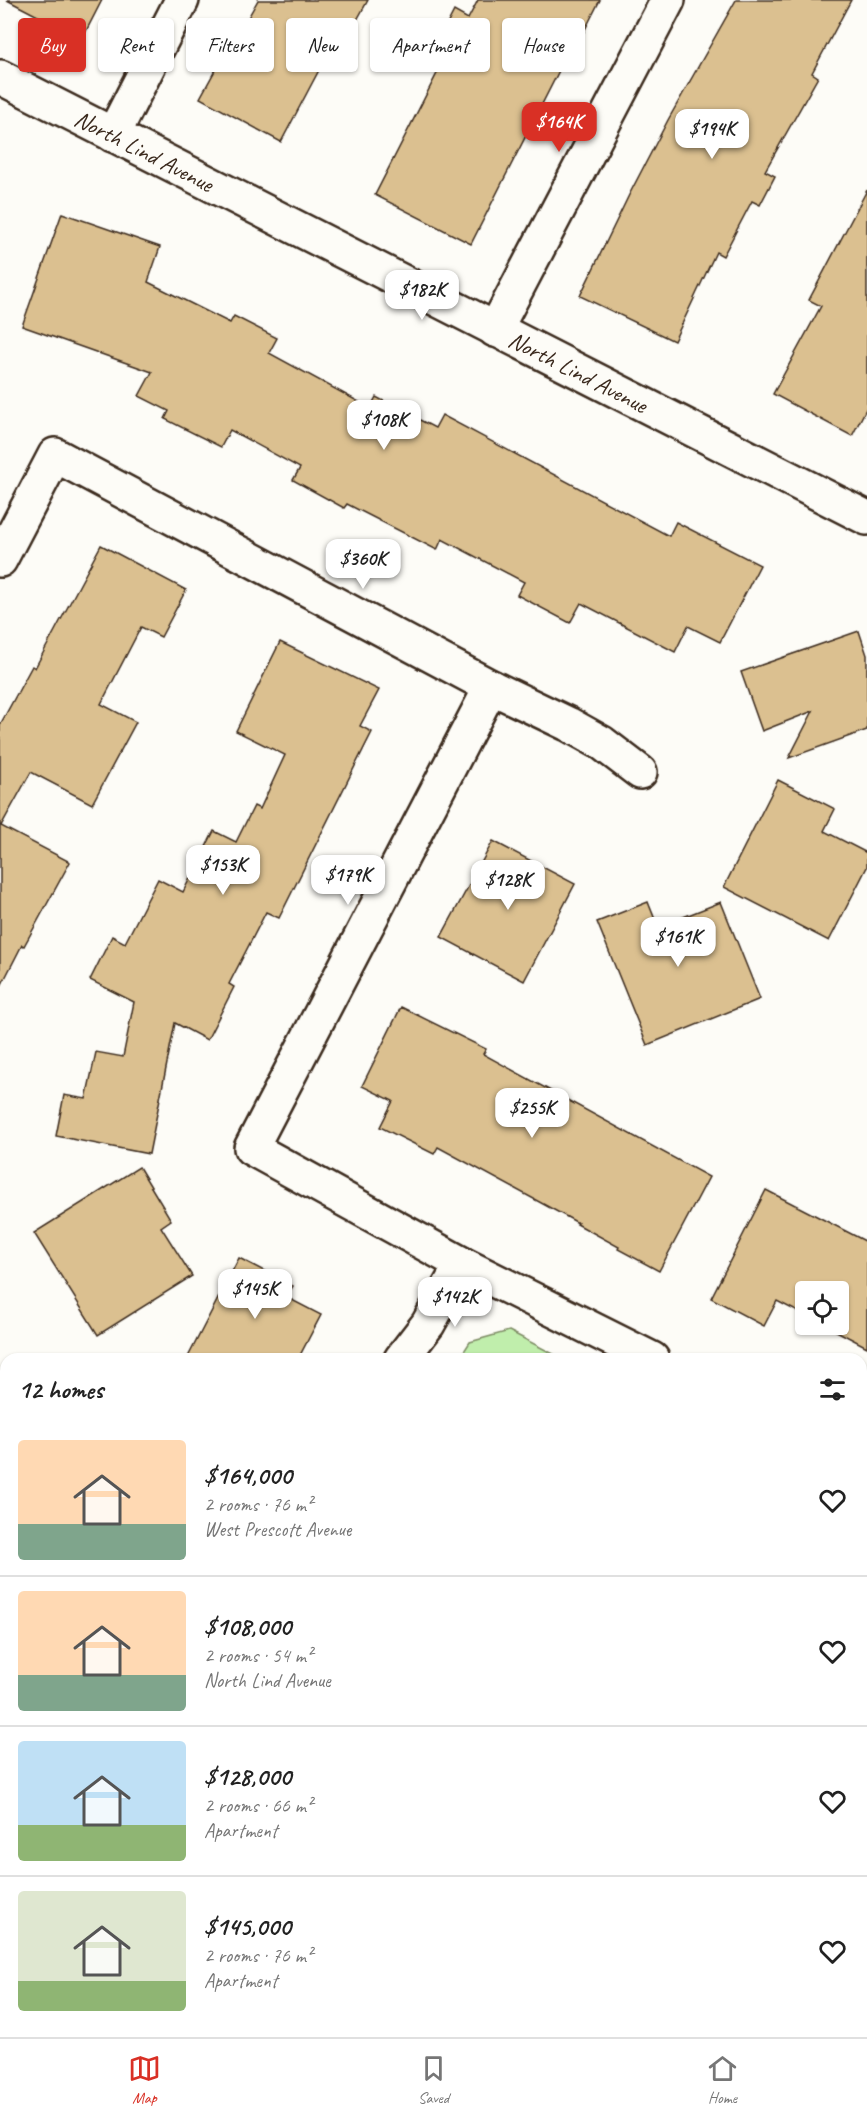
<!DOCTYPE html>
<html lang="en">
<head>
<meta charset="utf-8">
<style>
	:root { --surface:#fff; --page:#f2f2f2; --text:#222; --muted:#767676; --line:#e0e0e0; --accent:#d93025 }
	body { margin:0; font-family:Caveat,sans-serif; background:var(--page); color:var(--text); height:100vh; display:flex; flex-direction:column; font-size:22px; white-space:nowrap }
	* { box-sizing:border-box; margin:0 }
	p { font-size:20px; color:var(--muted) }
	.icon { flex:none; width:33px; height:33px; fill:none; stroke:currentColor; stroke-width:2; stroke-linecap:round; stroke-linejoin:round }
	.map { position:relative; flex:1; overflow:hidden }
	.details { position:absolute; left:0px; top:1353px; width:867px; height:684px; display:flex; flex-direction:column; background:var(--surface); border-radius:18px 18px 0 0; box-shadow:0 2px 4px #0004 }
	.details>* { flex:none }
	.guide { position:absolute; left:18px; top:18px; width:831px; height:54px; display:flex; gap:12px }
	.tools { position:absolute; left:795px; top:1281px; display:grid; gap:12px }
	.tools a { display:grid; place-items:center; width:54px; height:54px; border-radius:6px; background:var(--surface); box-shadow:0 2px 4px #0004; font-size:30px }
	.price { position:absolute; translate:-50% -51px; padding:0 14px; border-radius:12px; background:#fff; color:#222; font-size:20px; line-height:39px; filter:drop-shadow(0 2px 3px #0008) }
	.price::after { content:''; position:absolute; left:50%; top:36px; width:18px; height:14px; margin-left:-9px; background:inherit; clip-path:polygon(0 0,100% 0,50% 100%) }
	.price.selected { background:var(--accent); color:#fff }
	ul { padding:0; list-style:none }
	li { display:flex; align-items:center; gap:18px; height:150px; padding:0 18px }
	li+li { border-top:2px solid var(--line) }
	li span { display:grid; place-items:center; flex:none; width:168px; height:120px; border-radius:6px; color:#555 }
	li>.icon { margin-inline-start:auto }
	span .icon { width:72px; height:72px; fill:#fffc; stroke-width:1 }
	li b { font-size:26px }
	h2 { display:flex; justify-content:space-between; align-items:center; height:72px; padding:0 18px; font-size:26px }
	.pill { padding:0 21px; border-radius:6px; background:var(--surface); box-shadow:0 2px 4px #0004; font-size:21px; line-height:54px }
	.pill.selected { background:var(--accent); color:#fff }
	.tab-bar { display:flex; justify-content:space-around; align-items:center; height:84px; border-top:2px solid var(--line); background:var(--surface); font-size:16px; color:var(--muted) }
	.tab-bar a { display:grid; justify-items:center; gap:3px }
	.tab-bar .selected { color:var(--accent) }
	.map>svg:first-child { display:block }
	.green { fill:#c0eeac; stroke:#7e8c65; stroke-width:1.5 }
	.building { fill:#dbc090; stroke:#3b2a1e; stroke-width:1.5 }
	.lines { fill:none; stroke-linecap:round; stroke-linejoin:round }
	.minor-casing { stroke:#3b2a1e; stroke-width:38 }
	.minor { stroke:#fdfcf7; stroke-width:33 }
	.labels { text-anchor:middle; stroke-width:6; stroke-linejoin:round; paint-order:stroke }
	.street-label { font-size:24px; fill:#3b2a1e; stroke:#fdfcf7 }
</style>
</head>
<body>
<div class="map">
<svg width="867" height="2037" viewBox="0 0 867 2037">
	<rect width="100%" height="100%" fill="#fdfcf7"/>
	<filter id="ink" filterUnits="userSpaceOnUse"><feTurbulence type="fractalNoise" baseFrequency=".0167" numOctaves="2"/><feDisplacementMap in="SourceGraphic" scale="12" xChannelSelector="R" yChannelSelector="G"/><feConvolveMatrix kernelMatrix="1 2 1 2 8 2 1 2 1" color-interpolation-filters="sRGB"/></filter>
	<g filter="url(#ink)">
		<!-- green -->
		<g class="green">
			<polygon points="509,1331 563,1359 459,1359 470,1342"/>
			<polygon points="861,1514 867,1517 867,1718 861,1724"/>
		</g>
		<!-- building -->
		<g class="building">
			<polygon points="7,0 102,0 82,39"/>
			<polygon points="258,0 368,0 335,60 327,55 281,142 200,98 242,21 245,23"/>
			<polygon points="478,0 600,0 572,55 568,53 471,244 375,195 452,44 440,38 454,11 468,19"/>
			<polygon points="736,0 851,0 812,73 818,77 765,171 775,176 760,205 752,201 723,256 716,252 674,341 580,296 629,195 668,120"/>
			<polygon points="867,190 867,407 852,436 773,394 821,306 809,300"/>
			<polygon points="62,213 160,247 148,282 230,323 234,316 277,338 269,353 370,408 376,397 435,428 442,415 669,536 676,522 760,565 720,642 688,626 675,652 581,603 570,623 517,595 524,582 442,539 437,550 347,504 344,508 293,480 300,468 230,430 221,447 165,419 169,411 139,396 152,372 22,326"/>
			<polygon points="101,545 186,590 161,637 141,627 101,704 136,722 92,804 31,772 1,826 70,862 24,946 22,945 0,988 0,725 32,666 35,668"/>
			<polygon points="859,631 867,655 867,730 789,758 813,711 762,731 741,672"/>
			<polygon points="280,642 379,690 360,726 372,732 279,918 266,912 229,984 234,987 207,1040 175,1023 149,1154 56,1136 64,1095 86,1099 96,1052 123,1057 134,1002 90,980 112,936 125,943 158,879 183,892 214,831 236,842 254,806 260,809 285,755 236,731"/>
			<polygon points="778,780 835,809 824,831 867,853 867,867 829,941 724,887"/>
			<polygon points="493,841 575,884 524,981 441,937"/>
			<polygon points="648,902 658,927 721,902 760,999 647,1045 597,922"/>
			<polygon points="401,1007 486,1049 483,1054 709,1177 659,1271 618,1249 619,1247 577,1224 578,1223 438,1147 434,1154 380,1127 393,1101 362,1086"/>
			<polygon points="139,1167 171,1220 161,1227 192,1276 98,1335 34,1233"/>
			<polygon points="766,1190 867,1242 867,1347 823,1324 838,1324 838,1292 806,1292 806,1316 777,1301 764,1326 711,1298"/>
			<polygon points="239,1258 293,1286 286,1297 321,1315 298,1359 187,1359"/>
		</g>
		<g class="lines">
			<defs>
				<g id="minor">
					<polyline points="0,77 867,518"/>
					<polyline points="113,135 182,0"/>
					<polyline points="495,330 668,0"/>
					<polyline points="0,560 55,455 491,687 568,724 602,743 640,772"/>
					<polyline points="491,687 251,1148 462,1264 652,1359"/>
					<polyline points="401,1359 428,1324 462,1264"/>
					<polyline points="861,1464 867,1467"/>
					<polyline points="0,1586 6,1589"/>
					<polyline points="861,1789 867,1782"/>
					<polyline points="637,2037 642,2031"/>
				</g>
			</defs>
			<!-- minor casing -->
			<use href="#minor" class="minor-casing"/>
			<!-- minor -->
			<use href="#minor" class="minor"/>
		</g>
	</g>
	<g class="labels">
		<!-- street labels -->
		<g class="street-label">
			<text transform="translate(144 151) rotate(27)" y="8">North Lind Avenue</text>
			<text transform="translate(578 372) rotate(27)" y="8">North Lind Avenue</text>
		</g>
	</g>
</svg>
<div class="tools">
<a><svg class="icon" aria-label="locate" viewBox="0 0 24 24"><circle cx="12" cy="12" r="6"/><path d="M12 2v4M12 18v4M2 12h4M18 12h4"/></svg></a>
</div>
<b class="price selected" style="left:559px;top:153px">$164K</b>
<b class="price" style="left:712px;top:160px">$194K</b>
<b class="price" style="left:422px;top:321px">$182K</b>
<b class="price" style="left:384px;top:451px">$108K</b>
<b class="price" style="left:363px;top:590px">$360K</b>
<b class="price" style="left:223px;top:896px">$153K</b>
<b class="price" style="left:348px;top:906px">$179K</b>
<b class="price" style="left:508px;top:911px">$128K</b>
<b class="price" style="left:678px;top:968px">$161K</b>
<b class="price" style="left:532px;top:1139px">$255K</b>
<b class="price" style="left:255px;top:1320px">$145K</b>
<b class="price" style="left:455px;top:1328px">$142K</b>
<div class="guide">
<a class="pill selected">Buy</a>
<a class="pill">Rent</a>
<a class="pill">Filters</a>
<a class="pill">New</a>
<a class="pill">Apartment</a>
<a class="pill">House</a>
</div>
<section class="details">
<h2>12 homes<svg class="icon" aria-label="filters" viewBox="0 0 24 24"><path d="M4 7h16M4 17h16"/><circle cx="9" cy="7" r="2"/><circle cx="15" cy="17" r="2"/></svg></h2>
<ul>
<li><span style="background:linear-gradient(#ffd9b3 70%,#7fa58c 0)"><svg class="icon" aria-label="home" viewBox="0 0 24 24"><path d="M3 11l9-7 9 7M6 9v11h12V9"/></svg></span><div><b>$164,000</b><p>2 rooms · 76 m²</p><p>West Prescott Avenue</p></div><svg class="icon" aria-label="heart" viewBox="0 0 24 24"><path d="M12 20l-8-8c-3-5 5-10 8-4 3-6 11-1 8 4z"/></svg></li>
<li><span style="background:linear-gradient(#ffd9b3 70%,#7fa58c 0)"><svg class="icon" aria-label="home" viewBox="0 0 24 24"><path d="M3 11l9-7 9 7M6 9v11h12V9"/></svg></span><div><b>$108,000</b><p>2 rooms · 54 m²</p><p>North Lind Avenue</p></div><svg class="icon" aria-label="heart" viewBox="0 0 24 24"><path d="M12 20l-8-8c-3-5 5-10 8-4 3-6 11-1 8 4z"/></svg></li>
<li><span style="background:linear-gradient(#bfe0f5 70%,#8fb573 0)"><svg class="icon" aria-label="home" viewBox="0 0 24 24"><path d="M3 11l9-7 9 7M6 9v11h12V9"/></svg></span><div><b>$128,000</b><p>2 rooms · 66 m²</p><p>Apartment</p></div><svg class="icon" aria-label="heart" viewBox="0 0 24 24"><path d="M12 20l-8-8c-3-5 5-10 8-4 3-6 11-1 8 4z"/></svg></li>
<li><span style="background:linear-gradient(#dfe7d0 75%,#8fb573 0)"><svg class="icon" aria-label="home" viewBox="0 0 24 24"><path d="M3 11l9-7 9 7M6 9v11h12V9"/></svg></span><div><b>$145,000</b><p>2 rooms · 76 m²</p><p>Apartment</p></div><svg class="icon" aria-label="heart" viewBox="0 0 24 24"><path d="M12 20l-8-8c-3-5 5-10 8-4 3-6 11-1 8 4z"/></svg></li>
</ul>
</section>
</div>
<nav class="tab-bar">
<a class="selected"><svg class="icon" aria-label="map" viewBox="0 0 24 24"><path d="M3 6l6-2 6 2 6-2v14l-6 2-6-2-6 2zM9 4v14M15 6v14"/></svg>Map</a>
<a><svg class="icon" aria-label="saved" viewBox="0 0 24 24"><path d="M7 4h10v16l-5-4-5 4z"/></svg>Saved</a>
<a><svg class="icon" aria-label="home" viewBox="0 0 24 24"><path d="M3 11l9-7 9 7M6 9v11h12V9"/></svg>Home</a>
</nav>
</body>
</html>
